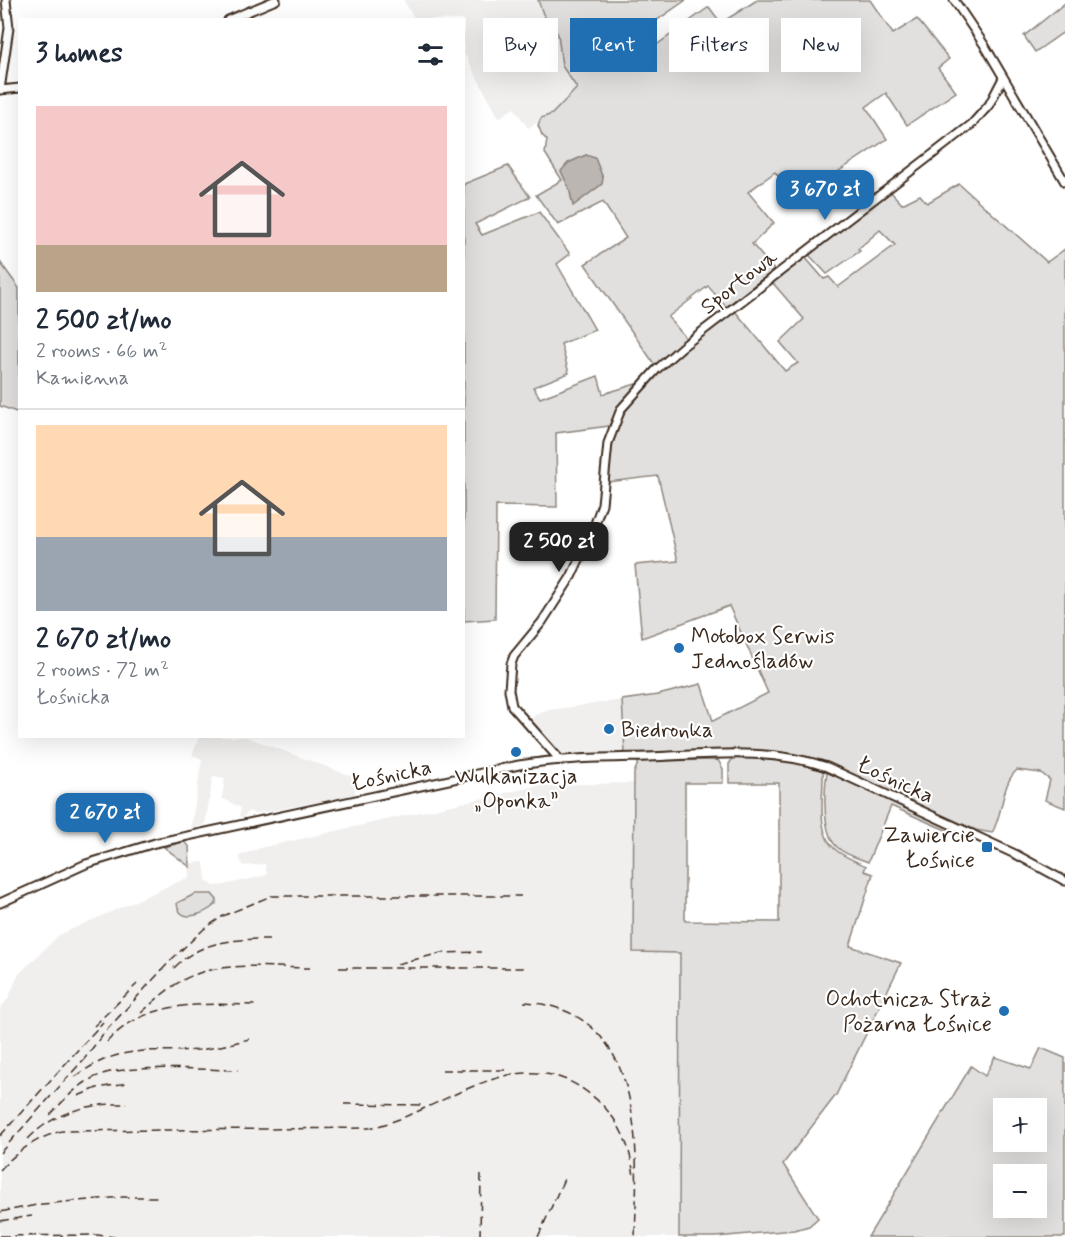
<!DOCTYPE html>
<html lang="en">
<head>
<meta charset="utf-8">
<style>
	:root { --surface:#fff; --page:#f6f6f7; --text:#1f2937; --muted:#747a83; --line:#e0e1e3; --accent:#1f6fb2 }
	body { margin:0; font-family:Mynerve,sans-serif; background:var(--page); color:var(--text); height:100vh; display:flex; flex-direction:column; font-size:22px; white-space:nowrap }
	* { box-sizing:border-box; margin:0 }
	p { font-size:20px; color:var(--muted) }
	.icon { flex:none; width:33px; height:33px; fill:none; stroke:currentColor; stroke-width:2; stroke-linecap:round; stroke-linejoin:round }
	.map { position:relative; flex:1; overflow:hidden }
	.sheet { position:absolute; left:18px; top:18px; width:447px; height:720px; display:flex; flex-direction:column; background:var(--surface); border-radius:0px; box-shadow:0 6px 24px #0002 }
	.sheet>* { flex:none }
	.top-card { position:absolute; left:483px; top:18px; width:492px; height:54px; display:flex; gap:12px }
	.tools { position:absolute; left:993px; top:1098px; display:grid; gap:12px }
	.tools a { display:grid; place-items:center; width:54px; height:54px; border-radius:0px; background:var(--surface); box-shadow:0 6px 24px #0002; font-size:30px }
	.price { position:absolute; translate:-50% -51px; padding:0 14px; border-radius:12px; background:var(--accent); color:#fff; font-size:20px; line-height:39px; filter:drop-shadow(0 2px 3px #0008) }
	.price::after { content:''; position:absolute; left:50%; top:36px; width:18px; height:14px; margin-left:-9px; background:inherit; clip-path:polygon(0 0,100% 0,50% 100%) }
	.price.current { background:#222; color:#fff }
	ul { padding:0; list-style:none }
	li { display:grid; align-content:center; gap:12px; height:318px; padding:0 18px }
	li+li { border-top:2px solid var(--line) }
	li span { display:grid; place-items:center; height:186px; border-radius:0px; color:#555 }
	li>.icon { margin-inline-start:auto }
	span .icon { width:108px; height:108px; fill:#fffc; stroke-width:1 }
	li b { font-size:26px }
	h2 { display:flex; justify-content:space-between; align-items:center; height:72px; padding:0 18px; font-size:26px }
	.pill { padding:0 21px; border-radius:0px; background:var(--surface); box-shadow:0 6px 24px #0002; font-size:21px; line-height:54px }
	.pill.current { background:var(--accent); color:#fff }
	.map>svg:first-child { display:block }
	.built { fill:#f1efee }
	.green { fill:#e2e0de; stroke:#8e857e; stroke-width:1.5; fill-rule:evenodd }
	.water { fill:#bcb6b3; stroke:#887e77; stroke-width:1.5 }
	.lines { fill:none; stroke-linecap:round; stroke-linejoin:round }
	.minor-casing { stroke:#3b2a1e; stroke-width:11 }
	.minor { stroke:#fff; stroke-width:7 }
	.rail { stroke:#3b2a1e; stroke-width:1.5; stroke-dasharray:9 4.5; stroke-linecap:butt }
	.poi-dot { fill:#1f6fb2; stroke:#fff; stroke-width:2 }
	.labels { text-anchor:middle; stroke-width:4.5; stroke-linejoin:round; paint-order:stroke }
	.street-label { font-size:22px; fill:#3b2a1e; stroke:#fff }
	.poi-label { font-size:22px; fill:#3b2a1e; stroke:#fff; text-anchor:start }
</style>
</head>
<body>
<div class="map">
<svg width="1065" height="1237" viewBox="0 0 1065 1237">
	<rect width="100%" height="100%" fill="#fff"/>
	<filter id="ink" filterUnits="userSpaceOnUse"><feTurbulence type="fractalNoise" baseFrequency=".0167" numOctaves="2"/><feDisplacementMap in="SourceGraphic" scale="12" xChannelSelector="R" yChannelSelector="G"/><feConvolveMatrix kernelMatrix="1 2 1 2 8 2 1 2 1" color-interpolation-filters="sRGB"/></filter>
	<g filter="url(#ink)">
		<!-- built -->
		<g class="built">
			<polygon points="403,0 538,0 543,14 558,34 562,66 578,88 552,114 528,128 514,108 499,118 464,53 464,20 415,19"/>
			<polygon points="622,700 625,753 561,755 529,722 535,715 549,710"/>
			<polygon points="199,737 246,737 354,777 355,795 254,814 249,811 244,817 239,817 241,808 222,798 225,778 213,776 205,825 191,828 202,759 192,755"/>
			<polygon points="633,783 633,952 680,953 679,1237 0,1237 0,1008 8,999 18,975 59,935 189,877 190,863 204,862 206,880 214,886 224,885 267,875 265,864 243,866 239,856 260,848 541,785"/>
		</g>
		<!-- green -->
		<g class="green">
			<path d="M538,0h148l-43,30 12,16 54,-39 12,16 36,-23h113l23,34 24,-15 32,40 -11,9 18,24 -49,33 -21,-32 -20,14 21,32 -90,60 -22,-27 -27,20 26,31 -22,21 22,26 -48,37 -18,-21 -40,31 18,21 -20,20 -11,7 -70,-101 41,-26 -23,-36 -45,23 -22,-30 26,-15 -17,-27 2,-13 -5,-5 -4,-10 3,-7 11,-4 25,-26 -15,-22 -4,-32 -15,-20zM586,155l-14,47 -4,-39z"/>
			<polygon points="1065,3 1065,31 1035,52 1024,36"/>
			<polygon points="508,166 530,197 475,224 482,235 539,212 570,254 557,264 595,330 561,344 569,373 533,387 540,398 598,376 603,394 639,383 620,404 609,426 556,433 557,507 496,506 495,619 464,621 464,184"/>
			<path d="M959,184l88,78 18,-13v559l-20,-8 5,-20 -9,-7 -24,-3c-16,14 -13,42 -25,63l-16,-3 -166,-73 -52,-7 -133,3 -3,-53 36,-5 43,-11 12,37 55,-28 -39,-87 -87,32 -7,-73 43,-4 -20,-85 -50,6c0,-19 2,-42 11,-59 21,-44 78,-83 116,-112l50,60 13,-8 -18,-21 24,-23 -32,-37 32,-26 20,23 5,-2 9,10 57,-42 -15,-15 -22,19 2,2 -33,23 -17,-18v-4l79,-62 13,14 18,-9 7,8z"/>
			<polygon points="0,262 19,288 19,413 0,406"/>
			<path d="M733,758c30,-2 64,-1 90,13 1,24 -8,62 13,79 8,7 20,11 30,16l-2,5 9,3 -23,72 51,17 -65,132 -53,69 35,54 -9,8 -15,4 -78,7h-37l1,-284 -47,-1 1,-179 5,-12 79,-1 5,9v14h-38v138l94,1v-139h-50v-19z"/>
			<path d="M827,772l143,65 3,5 -82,-36 -23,56c-10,-4 -23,-7 -31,-15 -15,-14 -13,-55 -10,-75z"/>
			<polygon points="184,842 189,846 190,867 164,847"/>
			<path d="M195,894h17l5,6 -1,4c-10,9 -37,22 -39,-1z"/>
			<path d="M1041,1048l24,10v179h-197l103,-171 14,10 10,-19 36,12zM1036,1108v34h-32v-34zM1036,1174v34h-32v-34z"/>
		</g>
		<!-- water -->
		<polygon class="water" points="586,155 595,158 603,178 602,184 573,206 569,188 561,171 568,163"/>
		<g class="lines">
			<defs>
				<g id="minor">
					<polyline points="6,0 9,28 0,90 20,88"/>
					<polyline points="954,0 985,46 1065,182"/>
					<polyline points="228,20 276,0"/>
					<polyline points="560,760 512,706 509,690 511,664 514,656 542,622 571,577 592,532 602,504 608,443 621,409 656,370 682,347 972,124 989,105 1003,78"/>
					<path d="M0,903l86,-39 69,-21 364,-78c42,-7 86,-7 129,-8 60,-2 121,-10 179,10l190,88 48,26"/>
				</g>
			</defs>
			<!-- minor casing -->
			<use href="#minor" class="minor-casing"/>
			<!-- minor -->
			<use href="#minor" class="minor"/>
			<!-- rail -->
			<g class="rail">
				<polyline points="397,964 441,953 481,952"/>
				<path d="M174,968c26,-27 60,-29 95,-29"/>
				<polyline points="339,968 528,968"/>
				<path d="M524,1002c123,7 114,146 111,235"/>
				<path d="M141,1013c16,-14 33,-31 53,-38 35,-14 79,-7 116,-7"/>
				<polyline points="94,1026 137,984"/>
				<path d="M107,1042c39,-43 95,-38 148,-37"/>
				<polyline points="442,1070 505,1070"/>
				<path d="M75,1077c46,-34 72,-24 124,-27 17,-2 34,-7 50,-11"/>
				<polyline points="78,1096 97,1088 127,1083"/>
				<polyline points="344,1104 423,1105"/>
				<path d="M50,1115c15,-16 29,-32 50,-40 28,-11 105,-5 138,-5"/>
				<polyline points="0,1136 103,1022"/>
				<path d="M28,1139c27,-28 63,-36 99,-35"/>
				<polyline points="0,1153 85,1058 103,1034 173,958 204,929 223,916 271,896 521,896"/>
				<path d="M0,1170c17,-19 38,-33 62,-39l307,-3c73,-14 148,-93 222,-33 27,21 39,48 43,82"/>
				<polyline points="0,1212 42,1204 123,1197 158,1197"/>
				<polyline points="0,1221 32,1216"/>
				<polyline points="0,1236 97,1235 115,1237"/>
				<polyline points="480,1237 481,1173"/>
				<polyline points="538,1237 564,1179"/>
			</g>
		</g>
	</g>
	<!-- markers -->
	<g class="poi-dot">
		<circle cx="679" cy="648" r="6"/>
		<circle cx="609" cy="729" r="6"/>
		<circle cx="516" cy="752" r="6"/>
		<rect x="981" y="841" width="12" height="12" rx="3"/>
		<circle cx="1004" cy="1011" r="6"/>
	</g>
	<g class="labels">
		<!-- street labels -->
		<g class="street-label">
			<text transform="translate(738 281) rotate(-38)" y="8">Sportowa</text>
			<text transform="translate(391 774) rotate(-12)" y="8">Łośnicka</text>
			<text transform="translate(896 779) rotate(25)" y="8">Łośnicka</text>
		</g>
		<!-- poi labels -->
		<g class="poi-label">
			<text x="691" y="643">Motobox Serwis<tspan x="691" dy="25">Jednośladów</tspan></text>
			<text x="621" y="737">Biedronka</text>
			<text x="516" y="783" text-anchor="middle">Wulkanizacja<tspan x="516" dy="25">„Oponka”</tspan></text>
			<text x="975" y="842" text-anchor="end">Zawiercie<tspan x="975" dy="25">Łośnice</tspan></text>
			<text x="992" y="1006" text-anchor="end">Ochotnicza Straż<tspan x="992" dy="25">Pożarna Łośnice</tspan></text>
		</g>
	</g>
</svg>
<div class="tools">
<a>+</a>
<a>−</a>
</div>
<b class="price" style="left:825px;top:221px">3 670 zł</b>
<b class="price current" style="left:559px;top:573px">2 500 zł</b>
<b class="price" style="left:105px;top:844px">2 670 zł</b>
<div class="top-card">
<a class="pill">Buy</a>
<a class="pill current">Rent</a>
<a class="pill">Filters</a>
<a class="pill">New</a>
</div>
<section class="sheet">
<h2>3 homes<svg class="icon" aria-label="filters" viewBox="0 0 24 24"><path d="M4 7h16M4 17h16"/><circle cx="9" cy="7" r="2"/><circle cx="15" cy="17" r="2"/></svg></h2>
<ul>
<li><span style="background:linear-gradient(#f6c9c9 75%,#b9a48a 0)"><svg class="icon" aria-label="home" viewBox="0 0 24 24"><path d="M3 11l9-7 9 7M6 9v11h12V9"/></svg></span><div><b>2 500 zł/mo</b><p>2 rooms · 66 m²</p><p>Kamienna</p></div></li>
<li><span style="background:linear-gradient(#ffd9b3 60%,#9aa5b1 0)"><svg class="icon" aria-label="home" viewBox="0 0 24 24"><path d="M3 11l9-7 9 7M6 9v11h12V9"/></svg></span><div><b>2 670 zł/mo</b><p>2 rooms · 72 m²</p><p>Łośnicka</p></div></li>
</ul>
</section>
</div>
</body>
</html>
